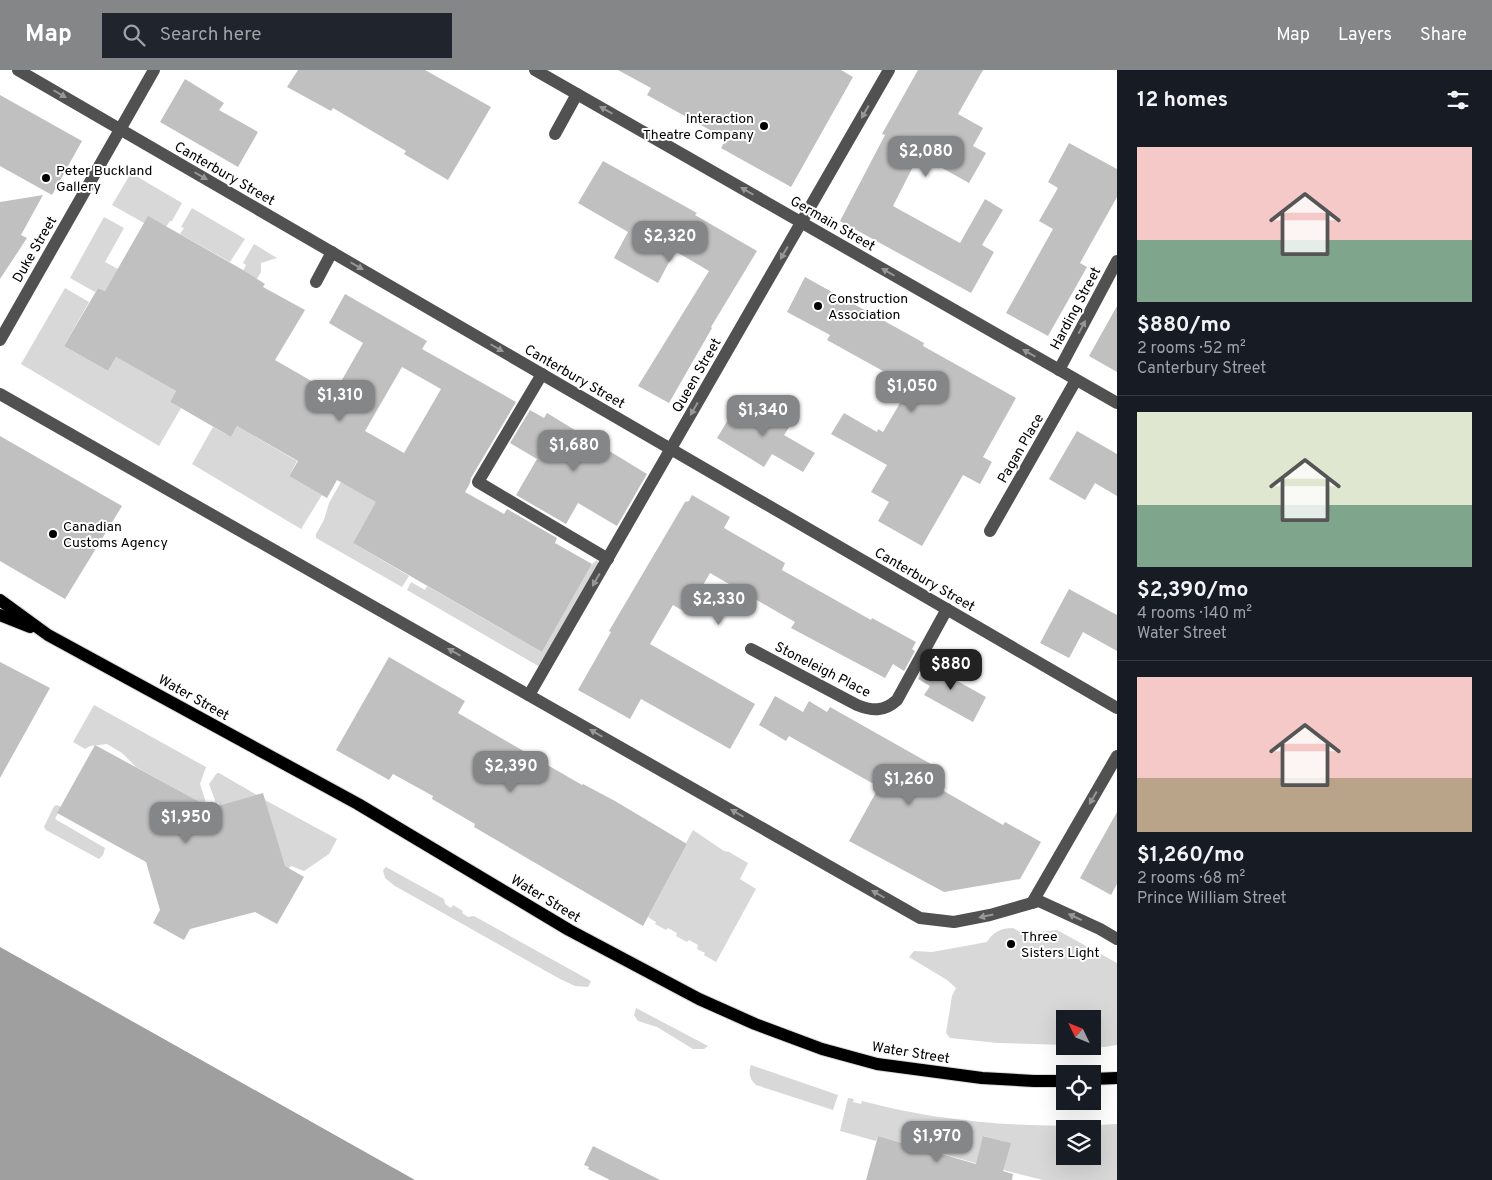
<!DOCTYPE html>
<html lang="en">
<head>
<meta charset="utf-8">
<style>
	:root { --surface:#171b24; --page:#20242c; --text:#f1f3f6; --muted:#9ea1a6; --line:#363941; --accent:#858687 }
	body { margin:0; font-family:Overpass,sans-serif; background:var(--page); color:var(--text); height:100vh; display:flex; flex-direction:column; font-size:19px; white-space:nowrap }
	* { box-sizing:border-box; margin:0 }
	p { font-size:16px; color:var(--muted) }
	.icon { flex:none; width:28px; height:28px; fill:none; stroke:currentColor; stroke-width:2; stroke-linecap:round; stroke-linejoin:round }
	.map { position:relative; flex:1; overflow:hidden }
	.sheet { display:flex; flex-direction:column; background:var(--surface); width:375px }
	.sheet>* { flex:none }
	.needle { width:32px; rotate:313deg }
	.controls { position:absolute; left:1056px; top:940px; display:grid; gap:10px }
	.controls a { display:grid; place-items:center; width:45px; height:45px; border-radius:0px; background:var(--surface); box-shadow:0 5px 20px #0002; font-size:25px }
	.price { position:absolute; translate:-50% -42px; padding:0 11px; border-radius:10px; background:var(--accent); color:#fff; font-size:16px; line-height:32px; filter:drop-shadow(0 1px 2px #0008) }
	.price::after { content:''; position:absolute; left:50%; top:30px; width:15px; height:11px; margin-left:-8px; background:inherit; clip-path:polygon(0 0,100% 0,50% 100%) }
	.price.on { background:#222; color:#fff }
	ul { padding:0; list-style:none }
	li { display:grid; align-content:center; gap:10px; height:265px; padding:0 20px }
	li+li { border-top:1px solid var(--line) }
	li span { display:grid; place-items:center; height:155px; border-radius:0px; color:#555 }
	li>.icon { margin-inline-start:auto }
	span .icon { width:90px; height:90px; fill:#fffc; stroke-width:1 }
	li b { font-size:21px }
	h2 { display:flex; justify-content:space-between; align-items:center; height:60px; padding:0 20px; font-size:21px }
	header { display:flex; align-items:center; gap:30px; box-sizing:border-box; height:70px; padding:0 25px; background:var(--accent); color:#fff }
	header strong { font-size:24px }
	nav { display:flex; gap:28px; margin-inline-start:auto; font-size:18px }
	.search { width:350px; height:45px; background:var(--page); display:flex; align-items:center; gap:12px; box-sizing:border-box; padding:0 18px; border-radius:0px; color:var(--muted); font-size:19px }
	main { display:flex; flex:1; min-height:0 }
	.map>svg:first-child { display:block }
	.green { fill:#d8d8d8; fill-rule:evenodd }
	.water { fill:#9f9f9f }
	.building { fill:#c0c0c0; fill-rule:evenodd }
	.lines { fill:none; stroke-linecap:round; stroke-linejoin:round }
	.major-casing { stroke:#dbdbdb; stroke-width:14 }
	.minor { stroke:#515151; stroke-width:12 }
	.major { stroke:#000; stroke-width:12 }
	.oneway { fill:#979797 }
	.poi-dot { fill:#000; stroke:#fff; stroke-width:2 }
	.labels { text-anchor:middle; stroke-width:4; stroke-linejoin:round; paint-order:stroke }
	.poi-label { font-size:14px; fill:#000; stroke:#fff; text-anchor:start }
	.street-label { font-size:14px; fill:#000; stroke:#fff }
</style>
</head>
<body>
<header>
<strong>Map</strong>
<div class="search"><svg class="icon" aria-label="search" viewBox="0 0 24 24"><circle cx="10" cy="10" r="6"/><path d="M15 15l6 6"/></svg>Search here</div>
<nav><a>Map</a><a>Layers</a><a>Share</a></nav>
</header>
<main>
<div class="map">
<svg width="1117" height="1110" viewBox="0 0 1117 1110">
	<rect width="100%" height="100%" fill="#fff"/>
	<!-- green -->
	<g class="green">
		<polygon points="131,103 182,133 172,151 170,151 166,157 144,153 112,135"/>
		<polygon points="192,138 245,169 230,192 180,164 184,158 181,157"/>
		<polygon points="104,147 124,158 105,192 118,199 105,221 98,218 95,222 70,208"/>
		<polygon points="254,174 277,188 261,193 261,202 257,209 243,201 246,195 243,193"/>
		<polygon points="65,218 89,232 64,276 108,301 116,287 176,321 170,332 181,338 159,376 21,294"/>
		<polygon points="237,356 297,391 289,406 322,425 301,459 192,394 213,357 231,367"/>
		<polygon points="393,404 353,473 409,506 402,517 316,468 316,464 324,450 329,433 341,412 347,415"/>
		<polygon points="597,490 599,494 540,597 407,520 411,512 425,520 427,516 542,582 592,494"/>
		<polygon points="94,635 206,697 200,714 207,736 136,697 122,683 107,674 90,676 85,679 73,672"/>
		<polygon points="217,703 219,703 257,725 220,736 218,732 216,733 209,714"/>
		<polygon points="265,730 337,769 329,784 304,801 291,796 289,798 284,796"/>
		<polygon points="57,735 61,737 55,749 105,778 103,785 99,789 46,760 44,757 54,736"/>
		<polygon points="693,760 724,781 729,782 748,793 740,809 756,819 716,892 704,885 705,883 697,879 698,875 689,870 687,872 676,866 677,863 668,858 666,860 655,854 656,852 648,847 687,774 686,773"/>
		<polygon points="386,797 444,829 445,834 451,838 453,835 463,841 462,843 468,847 474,846 591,911 588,917 575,916 560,909 395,816 385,808 383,800"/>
		<path d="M1013,858l10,6 34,-4 60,33v82l-13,2 -20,-1h8v-27h-27v26l-67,-2 -48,-5 -4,-5 6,-37 4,-8 -9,-8 -38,-23 5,-6 18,1 55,-10c6,-10 14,-14 26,-14z"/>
		<polygon points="636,938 708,976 704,979 693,979 657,957 638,951 634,945"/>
		<path d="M751,995l87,30 -5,15 -77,-25c-6,-5 -8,-11 -5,-20z"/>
		<path d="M848,1028l6,1 -1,3 8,2 1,-3c82,22 170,28 255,23v56h-74l-40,-10 7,-27 -26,-7 -5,28 -101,-28 -2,5 -36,-10zM1065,1059h27v27h-27z"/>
	</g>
	<!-- water -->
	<polygon class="water" points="0,877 415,1110 0,1110"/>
	<!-- building -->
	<g class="building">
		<polygon points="298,0 425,0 491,37 448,110 404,84 406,81 333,38 331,41 287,17"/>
		<polygon points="618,0 841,0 853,7 791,117 721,78 726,69 647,25 651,18"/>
		<polygon points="918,0 983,0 958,44 983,58 973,76 986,83 969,113 919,85 893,136 960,173 985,129 1003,140 982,175 994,182 971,223 840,151 885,65 882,64"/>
		<polygon points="185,9 224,33 219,40 258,62 238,97 160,52"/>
		<polygon points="0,25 82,71 52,125 0,96"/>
		<polygon points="1069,73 1117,99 1117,127 1080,193 1087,197 1048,266 1006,243 1053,159 1039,151 1058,118 1048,112"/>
		<polygon points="603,91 697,143 695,145 757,181 711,257 712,258 669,333 638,316 709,201 675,181 658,213 614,188 628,162 578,133"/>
		<polygon points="43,125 21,165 27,168 0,209 0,132"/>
		<path d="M148,146l95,54 22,14 -2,3 42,23 -30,50 59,34 29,-51 -34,-20 16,-29 82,47 -5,8 94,53 -45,76 -1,5 -5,9 39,22 3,-5 50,29 -2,5 37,21 -50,88 -189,-109 23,-41 -39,-22 -10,18 -38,-22 9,-15 -61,-35 -6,11 -50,-29 -11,-6 6,-11 -60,-34 -8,14 -44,-25 34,-58 7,3zM402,297l39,22 -37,64 -39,-22z"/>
		<polygon points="805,207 924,273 923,276 1016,328 983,387 992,392 980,414 963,405 922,476 878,451 889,432 871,422 887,395 831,364 844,343 877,362 878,359 883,362 910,316 827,270 830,265 787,242"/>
		<polygon points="1117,236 1117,302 1089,286"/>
		<polygon points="742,327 790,356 784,365 815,383 803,402 772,384 764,397 717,368"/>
		<polygon points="530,340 544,348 547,343 647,404 617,456 578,433 566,454 516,425 537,389 510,373"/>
		<polygon points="1077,361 1117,384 1117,426 1095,413 1085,430 1049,409"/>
		<polygon points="0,366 122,436 65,529 0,491"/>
		<polygon points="692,425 730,447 724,458 785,493 782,500 871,550 872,548 916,572 912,579 915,581 904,601 893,594 885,608 791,558 795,552 710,503 687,543 673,535 650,574 755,634 730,679 641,629 630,649 578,620 611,562 609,561 685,432 689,431"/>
		<polygon points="1069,519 1117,545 1117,581 1083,562 1069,588 1040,573"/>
		<polygon points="389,587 465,631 458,643 582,715 583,714 615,731 687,774 643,856 474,757 475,754 432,729 433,726 393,704 389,710 336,680"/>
		<polygon points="929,589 955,604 952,608 986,627 973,652 924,625 930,616 918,609"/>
		<polygon points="0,592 50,618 0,708"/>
		<polygon points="775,626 803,642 809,631 827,642 830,637 938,698 930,713 1003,755 1005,752 1041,772 1020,809 944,822 849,771 879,717 789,666 786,671 759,655"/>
		<polygon points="95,675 211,738 263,723 285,796 304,807 277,854 255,842 190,859 184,870 153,853 160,840 146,792 57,743"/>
		<polygon points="1117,742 1117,814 1111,825 1080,808"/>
		<polygon points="878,1066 976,1094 983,1066 1011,1073 1003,1101 1013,1104 1012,1110 866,1110"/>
		<polygon points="593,1076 660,1110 610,1110 588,1099 589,1097 584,1095"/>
	</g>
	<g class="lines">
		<defs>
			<g id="major">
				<polyline points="0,530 48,565 358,734 569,860 699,929 755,954 822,979 877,994 982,1008 1034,1011 1065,1011"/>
				<polyline points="0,545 30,557"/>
				<polyline points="1092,1009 1117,1008"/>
			</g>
		</defs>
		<!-- major casing -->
		<use href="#major" class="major-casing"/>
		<!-- minor -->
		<g class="minor">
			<polyline points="18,0 1117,638"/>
			<polyline points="535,0 1117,333"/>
			<polyline points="555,64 577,24"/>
			<polyline points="316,212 332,182"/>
			<polyline points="0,270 154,0"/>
			<polyline points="1059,300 1117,191"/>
			<polyline points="542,304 478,412 608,489"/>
			<polyline points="0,324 920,848 954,852 990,845 1039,831 1100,859 1117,869"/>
			<polyline points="990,461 1076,310"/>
			<path d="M751,579l106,56c15,6 27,7 40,-5l50,-91"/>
			<polyline points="529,625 889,0"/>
			<polyline points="1032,833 1117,686"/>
		</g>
		<!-- major -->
		<use href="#major" class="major"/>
	</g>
	<!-- one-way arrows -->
	<defs><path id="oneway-solid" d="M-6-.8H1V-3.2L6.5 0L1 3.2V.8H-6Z" transform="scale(1.25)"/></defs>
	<g class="oneway">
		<use href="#oneway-solid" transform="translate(60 24) rotate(30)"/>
		<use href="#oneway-solid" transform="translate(606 40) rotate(-150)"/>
		<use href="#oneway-solid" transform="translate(865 42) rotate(120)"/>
		<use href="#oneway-solid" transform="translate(201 106) rotate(30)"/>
		<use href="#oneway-solid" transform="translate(747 121) rotate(-150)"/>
		<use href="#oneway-solid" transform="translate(784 183) rotate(120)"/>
		<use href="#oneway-solid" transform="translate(357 196) rotate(30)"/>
		<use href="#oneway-solid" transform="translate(888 202) rotate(-150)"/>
		<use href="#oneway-solid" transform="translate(1082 257) rotate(-62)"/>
		<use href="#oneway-solid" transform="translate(497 278) rotate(30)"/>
		<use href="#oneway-solid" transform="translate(1029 283) rotate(-150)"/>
		<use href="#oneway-solid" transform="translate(694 339) rotate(120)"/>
		<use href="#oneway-solid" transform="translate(596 510) rotate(120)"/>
		<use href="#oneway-solid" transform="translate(454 582) rotate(-150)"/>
		<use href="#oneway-solid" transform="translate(596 663) rotate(-150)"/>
		<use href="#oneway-solid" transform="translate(1093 728) rotate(120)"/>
		<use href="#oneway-solid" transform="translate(737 743) rotate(-150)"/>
		<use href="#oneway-solid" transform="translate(878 824) rotate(-150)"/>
		<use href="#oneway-solid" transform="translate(986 846) rotate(168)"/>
		<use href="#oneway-solid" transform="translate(1075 847) rotate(-155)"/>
	</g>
	<!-- markers -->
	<g class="poi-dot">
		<circle cx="764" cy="56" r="5"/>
		<circle cx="46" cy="108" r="5"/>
		<circle cx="818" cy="236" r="5"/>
		<circle cx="53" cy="464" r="5"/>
		<circle cx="1011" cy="874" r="5"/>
	</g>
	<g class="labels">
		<!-- poi labels -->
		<g class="poi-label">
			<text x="754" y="53" text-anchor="end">Interaction<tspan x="754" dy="16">Theatre Company</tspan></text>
			<text x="56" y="105">Peter Buckland<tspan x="56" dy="16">Gallery</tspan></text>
			<text x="828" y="233">Construction<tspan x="828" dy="16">Association</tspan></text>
			<text x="63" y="461">Canadian<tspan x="63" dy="16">Customs Agency</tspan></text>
			<text x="1021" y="871">Three<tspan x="1021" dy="16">Sisters Light</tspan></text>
		</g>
		<!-- street labels -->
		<g class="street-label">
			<text transform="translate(225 103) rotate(30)" y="5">Canterbury Street</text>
			<text transform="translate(833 153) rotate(30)" y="5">Germain Street</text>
			<text transform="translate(34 179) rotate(-60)" y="5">Duke Street</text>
			<text transform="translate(1075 238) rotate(-62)" y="5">Harding Street</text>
			<text transform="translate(696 305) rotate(-60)" y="5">Queen Street</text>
			<text transform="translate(575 306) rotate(30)" y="5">Canterbury Street</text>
			<text transform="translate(1020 378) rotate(-60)" y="5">Pagan Place</text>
			<text transform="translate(925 509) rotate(30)" y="5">Canterbury Street</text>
			<text transform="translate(823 599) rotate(27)" y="5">Stoneleigh Place</text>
			<text transform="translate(194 627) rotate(29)" y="5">Water Street</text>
			<text transform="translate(546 828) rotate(31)" y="5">Water Street</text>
			<text transform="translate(911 982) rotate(9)" y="5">Water Street</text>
		</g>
	</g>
</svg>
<div class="controls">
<a><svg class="needle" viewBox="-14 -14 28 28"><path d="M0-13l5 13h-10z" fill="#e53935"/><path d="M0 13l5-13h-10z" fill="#9ea1a6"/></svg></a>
<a><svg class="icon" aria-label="locate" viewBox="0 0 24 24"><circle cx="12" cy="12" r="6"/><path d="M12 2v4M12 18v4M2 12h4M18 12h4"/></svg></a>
<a><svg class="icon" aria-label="layers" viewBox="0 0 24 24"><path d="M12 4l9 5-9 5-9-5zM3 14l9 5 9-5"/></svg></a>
</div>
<b class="price" style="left:926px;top:108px">$2,080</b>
<b class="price" style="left:670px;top:193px">$2,320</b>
<b class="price" style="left:912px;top:343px">$1,050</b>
<b class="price" style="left:340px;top:352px">$1,310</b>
<b class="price" style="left:763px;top:367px">$1,340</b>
<b class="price" style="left:574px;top:402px">$1,680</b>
<b class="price" style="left:719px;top:556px">$2,330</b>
<b class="price on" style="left:951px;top:621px">$880</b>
<b class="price" style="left:511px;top:723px">$2,390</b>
<b class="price" style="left:909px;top:736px">$1,260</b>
<b class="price" style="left:186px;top:774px">$1,950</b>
<b class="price" style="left:937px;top:1093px">$1,970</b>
</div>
<section class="sheet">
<h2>12 homes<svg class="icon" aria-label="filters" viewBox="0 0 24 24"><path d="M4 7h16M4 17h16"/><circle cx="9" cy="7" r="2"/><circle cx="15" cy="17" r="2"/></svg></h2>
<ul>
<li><span style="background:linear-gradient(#f6c9c9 60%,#7fa58c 0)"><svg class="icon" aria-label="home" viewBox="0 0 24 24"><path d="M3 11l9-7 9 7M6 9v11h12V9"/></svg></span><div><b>$880/mo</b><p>2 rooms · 52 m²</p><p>Canterbury Street</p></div></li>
<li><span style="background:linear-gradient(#dfe7d0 60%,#7fa58c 0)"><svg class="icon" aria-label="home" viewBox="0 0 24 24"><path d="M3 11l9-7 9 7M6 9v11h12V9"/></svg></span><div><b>$2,390/mo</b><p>4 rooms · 140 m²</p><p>Water Street</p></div></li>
<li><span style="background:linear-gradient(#f6c9c9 65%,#b9a48a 0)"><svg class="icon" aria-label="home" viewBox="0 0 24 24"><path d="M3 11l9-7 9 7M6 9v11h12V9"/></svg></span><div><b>$1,260/mo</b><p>2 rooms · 68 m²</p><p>Prince William Street</p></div></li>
</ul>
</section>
</main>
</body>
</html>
